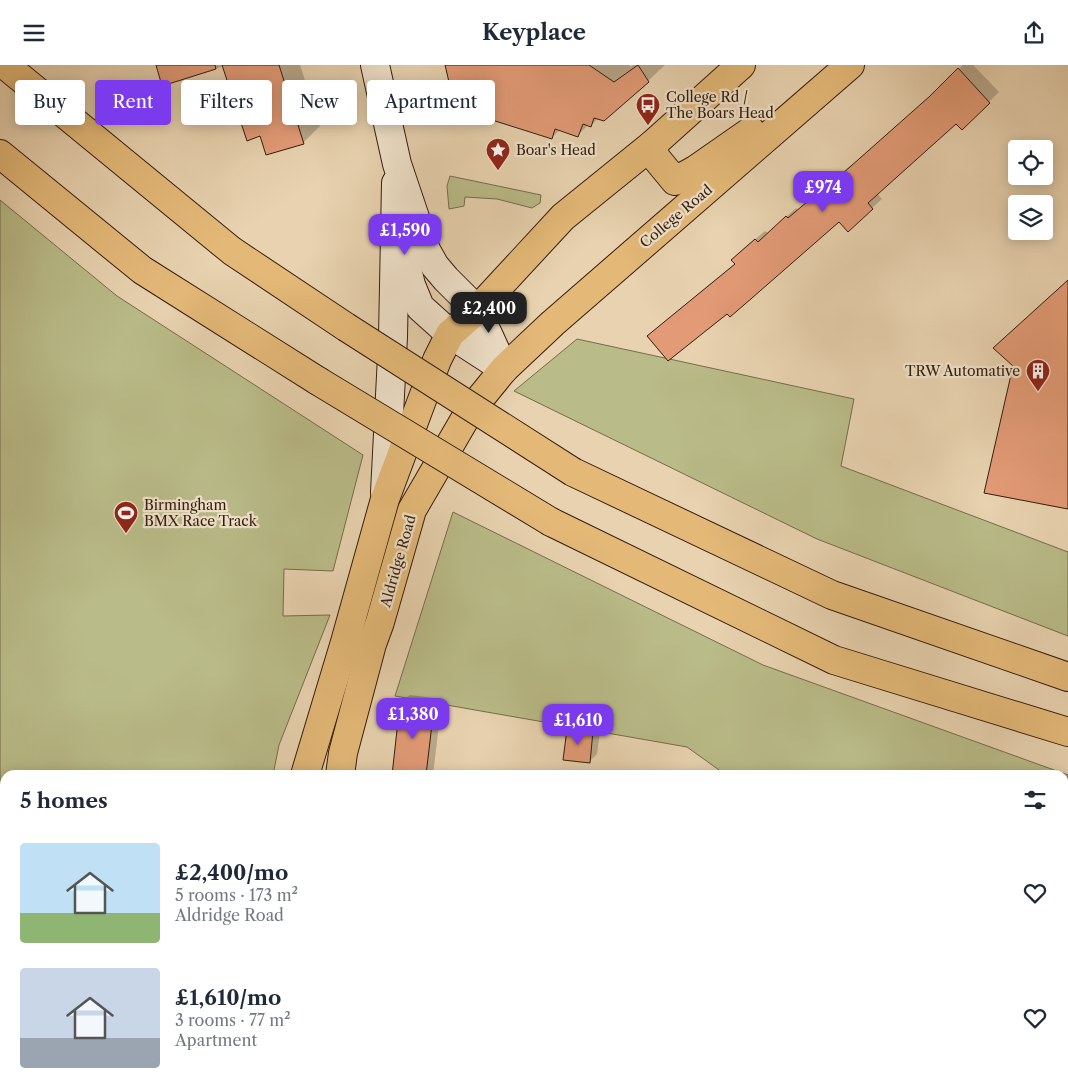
<!DOCTYPE html>
<html lang="en">
<head>
<meta charset="utf-8">
<style>
	:root { --surface:#fff; --page:#f6f6f7; --text:#1f2937; --muted:#747a83; --accent:#7c3aed }
	body { margin:0; font-family:"Libre Caslon Text",serif; background:var(--page); color:var(--text); height:100vh; display:flex; flex-direction:column; font-size:19px; white-space:nowrap }
	* { box-sizing:border-box; margin:0 }
	p { font-size:16px; color:var(--muted) }
	.icon { flex:none; width:28px; height:28px; fill:none; stroke:currentColor; stroke-width:2; stroke-linecap:round; stroke-linejoin:round }
	.map { position:relative; flex:1; overflow:hidden }
	.sheet { position:absolute; left:0px; top:705px; width:1069px; height:321px; display:flex; flex-direction:column; background:var(--surface); border-radius:15px 15px 0 0; box-shadow:0 2px 12px #0003 }
	.sheet>* { flex:none }
	.top-card { position:absolute; left:15px; top:15px; width:500px; height:45px; display:flex; gap:10px }
	.tools { position:absolute; left:1008px; top:75px; display:grid; gap:10px }
	.tools a { display:grid; place-items:center; width:45px; height:45px; border-radius:5px; background:var(--surface); box-shadow:0 2px 12px #0003; font-size:25px }
	.price { position:absolute; translate:-50% -42px; padding:0 11px; border-radius:10px; background:var(--accent); color:#fff; font-size:16px; line-height:32px; filter:drop-shadow(0 1px 2px #0008) }
	.price::after { content:''; position:absolute; left:50%; top:30px; width:15px; height:11px; margin-left:-8px; background:inherit; clip-path:polygon(0 0,100% 0,50% 100%) }
	.price.selected { background:#222; color:#fff }
	ul { padding:0; list-style:none }
	li { display:flex; align-items:center; gap:15px; height:125px; padding:0 20px }
	li span { display:grid; place-items:center; flex:none; width:140px; height:100px; border-radius:5px; color:#555 }
	li>.icon { margin-inline-start:auto }
	span .icon { width:60px; height:60px; fill:#fffc; stroke-width:1 }
	li b { font-size:21px }
	h2 { display:flex; justify-content:space-between; align-items:center; height:60px; padding:0 20px; font-size:21px }
	.pill { padding:0 18px; border-radius:5px; background:var(--surface); box-shadow:0 2px 12px #0003; font-size:18px; line-height:45px }
	.pill.selected { background:var(--accent); color:#fff }
	header { display:flex; justify-content:space-between; align-items:center; height:65px; padding:0 20px; background:var(--surface); font-size:22px; font-weight:700 }
	.map>svg:first-child { display:block }
	.green { fill:#b9bb88; stroke:#766c4a }
	.shadow { fill:#0003 }
	.building { fill:#e29b76; stroke:#321c0d }
	.lines { fill:none; stroke-linecap:round; stroke-linejoin:round }
	.street-casing { stroke:#604a36; stroke-width:30 }
	.secondary-casing { stroke:#321c0d; stroke-width:30 }
	.primary-casing { stroke:#321c0d; stroke-width:30 }
	.highway-casing { stroke:#321c0d; stroke-width:30 }
	.street { stroke:#f0e2cb; stroke-width:28 }
	.secondary { stroke:#f0e2cb; stroke-width:28 }
	.primary { stroke:#e4b978; stroke-width:28 }
	.highway { stroke:#e4b978; stroke-width:28 }
	.highway-bridge-casing { stroke:#321c0d; stroke-width:30; stroke-linecap:butt }
	.highway-bridge { stroke:#e4b978; stroke-width:28 }
	.labels { text-anchor:middle; stroke-width:4.5; stroke-linejoin:round; paint-order:stroke }
	.poi-label { font-size:14px; fill:#321c0d; stroke:#f0e2cb; text-anchor:start }
	.street-label { font-size:14px; fill:#321c0d; stroke:#f0e2cb }
</style>
</head>
<body>
<header><svg class="icon" aria-label="menu" viewBox="0 0 24 24"><path d="M4 6h16M4 12h16M4 18h16"/></svg>Keyplace<svg class="icon" aria-label="share" viewBox="0 0 24 24"><path d="M12 15V3M7 8l5-5 5 5M5 13v7h14v-7"/></svg></header>
<div class="map">
<svg width="1068" height="1026" viewBox="0 0 1068 1026">
	<rect width="100%" height="100%" fill="#e8d2af"/>
	<filter id="stains"><feTurbulence type="fractalNoise" baseFrequency=".004" numOctaves="4"/><feColorMatrix values="0 0 0 0 .2 0 0 0 0 .09 0 0 0 0 .02 0 0 0 .5 -.17"/></filter>
	<radialGradient id="worn" r=".72"><stop offset=".6" stop-color="#630" stop-opacity="0"/><stop offset="1" stop-color="#630" stop-opacity=".3"/></radialGradient>
	<!-- green -->
	<g class="green">
		<polygon points="450,111 541,130 540,138 532,143 497,134 465,132 464,141 449,144 447,121"/>
		<polygon points="0,135 117,231 363,390 333,506 284,504 283,551 330,550 279,680 273,710 5,710 5,954 0,954"/>
		<polygon points="577,274 854,334 841,401 1068,487 1068,571 817,474 514,326"/>
		<polygon points="453,447 763,600 1068,710 1068,936 1064,935 1064,710 726,710 687,682 395,631"/>
	</g>
	<!-- shadow -->
	<g class="shadow">
		<polygon points="157,0 300,0 320,61 303,78 261,69 224,1 163,20"/>
		<polygon points="446,0 629,0 631,2 633,0 665,0 648,16 598,53 591,61 588,60 578,70 560,65 551,73 459,18"/>
		<polygon points="963,0 973,0 999,27 962,63 956,57 877,128 882,134 872,143 839,155 727,247 648,271 736,198 742,185 765,166 768,168 796,143 798,145 851,100 853,101 941,22"/>
		<polygon points="1068,215 1068,443 1015,301 995,283"/>
		<polygon points="410,630 442,634 433,710 394,710 401,638"/>
		<polygon points="576,656 601,659 597,689 589,697 568,665"/>
		<polygon points="5,1010 5,1021 72,1021 75,1026 0,1026 0,1014"/>
		<polygon points="414,1021 487,1021 488,1026 415,1026"/>
	</g>
	<!-- building -->
	<g class="building">
		<polygon points="156,0 215,0 216,4 162,21"/>
		<polygon points="222,0 279,0 304,79 266,90 260,71 247,76"/>
		<polygon points="445,0 589,0 614,17 638,0 649,17 604,56 594,53 591,62 583,59 578,72 555,64 552,74 451,42 457,19 449,17"/>
		<polygon points="958,3 990,38 962,65 956,59 868,138 873,144 848,167 839,157 752,233 730,252 727,249 668,296 647,271 735,199 731,195 755,174 758,177 786,151 788,153 841,108 842,109 930,31"/>
		<polygon points="1068,215 1068,444 984,428 1013,301 993,283"/>
		<polygon points="400,638 434,642 426,710 392,710"/>
		<polygon points="567,664 593,666 590,698 563,695"/>
	</g>
	<g class="lines">
		<defs>
			<g id="street">
				<polyline points="1002,1021 1005,1026"/>
				<polyline points="255,1026 258,1021"/>
			</g>
			<g id="secondary">
				<polyline points="375,0 397,99 426,185 435,201 446,214 477,245 504,304"/>
				<polyline points="403,188 411,220 420,242 450,269 504,304"/>
				<polyline points="385,427 393,272 396,118"/>
			</g>
			<g id="primary">
				<polyline points="652,80 656,93 675,116 695,105 751,66"/>
				<polyline points="305,710 345,577 385,434 437,295 450,269 477,245 563,152 652,80 741,0"/>
				<polyline points="340,710 343,688 372,579 380,557 412,445 469,347 504,304 553,258 850,0"/>
				<polyline points="309,1021 310,1026"/>
				<polyline points="360,1021 362,1026"/>
			</g>
			<g id="highway">
				<polyline points="5,0 232,186 346,262"/>
				<polyline points="0,89 142,205 318,316"/>
				<polyline points="573,407 832,530 1068,612"/>
				<polyline points="551,457 834,595 1068,667"/>
			</g>
		</defs>
		<!-- street casing -->
		<use href="#street" class="street-casing"/>
		<!-- secondary casing -->
		<use href="#secondary" class="secondary-casing"/>
		<!-- primary casing -->
		<use href="#primary" class="primary-casing"/>
		<!-- highway casing -->
		<use href="#highway" class="highway-casing"/>
		<!-- street -->
		<use href="#street" class="street"/>
		<!-- secondary -->
		<use href="#secondary" class="secondary"/>
		<!-- primary -->
		<use href="#primary" class="primary"/>
		<!-- highway -->
		<use href="#highway" class="highway"/>
		<defs>
			<g id="highway-bridge">
				<polyline points="346,262 573,407"/>
				<polyline points="318,316 551,457"/>
			</g>
		</defs>
		<!-- highway-bridge casing -->
		<use href="#highway-bridge" class="highway-bridge-casing"/>
		<!-- highway-bridge -->
		<use href="#highway-bridge" class="highway-bridge"/>
	</g>
	<!-- icons -->
	<defs>
		<symbol id="bus-pin" viewBox="-11 -11 22 30"><path d="M0 17L-7.5 6A9.5 9.5 0 1 1 7.5 6Z" fill="#8f2418" stroke="#f0e2cb"/><path d="M-5-6H5V4H4V6H2V4H-2V6H-4V4H-5ZM-3.5-4V0h7V-4ZM-3.5 1.2v1.5H-2V1.2ZM2 1.2v1.5H3.5V1.2Z" fill="#fff"/></symbol>
		<symbol id="sight-pin" viewBox="-11 -11 22 30"><path d="M0 17L-7.5 6A9.5 9.5 0 1 1 7.5 6Z" fill="#8f2418" stroke="#f0e2cb"/><path d="M0-6L1.8-2.2L6-1.7L2.9 1.2L3.7 5.4L0 3.3L-3.7 5.4L-2.9 1.2L-6-1.7L-1.8-2.2Z" fill="#fff"/></symbol>
		<symbol id="building-pin" viewBox="-11 -11 22 30"><path d="M0 17L-7.5 6A9.5 9.5 0 1 1 7.5 6Z" fill="#8f2418" stroke="#f0e2cb"/><path d="M-4-6H4V6H1V3H-1V6H-4ZM-2.5-4.3h1.7v1.8h-1.7ZM.8-4.3h1.7v1.8H.8ZM-2.5-1h1.7V.8h-1.7ZM.8-1h1.7V.8H.8Z" fill="#fff"/></symbol>
		<symbol id="stadium-pin" viewBox="-11 -11 22 30"><path d="M0 17L-7.5 6A9.5 9.5 0 1 1 7.5 6Z" fill="#8f2418" stroke="#f0e2cb"/><path d="M0-5a6.5 5 0 1 0 0 10a6.5 5 0 1 0 0-10ZM-3.5-1.8h7v3.6h-7Z" fill="#fff"/></symbol>
	</defs>
	<g fill-rule="evenodd">
		<use href="#bus-pin" x="634" y="26" width="28" height="38"/>
		<use href="#sight-pin" x="484" y="71" width="28" height="38"/>
		<use href="#building-pin" x="1024" y="292" width="28" height="38"/>
		<use href="#stadium-pin" x="112" y="434" width="28" height="38"/>
	</g>
	<g class="labels">
		<!-- poi labels -->
		<g class="poi-label">
			<text x="666" y="37">College Rd /<tspan x="666" dy="16">The Boars Head</tspan></text>
			<text x="516" y="90">Boar's Head</text>
			<text x="1020" y="311" text-anchor="end">TRW Automative</text>
			<text x="144" y="445">Birmingham<tspan x="144" dy="16">BMX Race Track</tspan></text>
		</g>
		<!-- street labels -->
		<g class="street-label">
			<text transform="translate(676 151) rotate(-40)" y="5">College Road</text>
			<text transform="translate(398 496) rotate(-74)" y="5">Aldridge Road</text>
		</g>
	</g>
	<rect width="100%" height="100%" filter="url(#stains)"/>
	<rect width="100%" height="100%" fill="url(#worn)"/>
</svg>
<div class="tools">
<a><svg class="icon" aria-label="locate" viewBox="0 0 24 24"><circle cx="12" cy="12" r="6"/><path d="M12 2v4M12 18v4M2 12h4M18 12h4"/></svg></a>
<a><svg class="icon" aria-label="layers" viewBox="0 0 24 24"><path d="M12 4l9 5-9 5-9-5zM3 14l9 5 9-5"/></svg></a>
</div>
<b class="price" style="left:823px;top:148px">£974</b>
<b class="price" style="left:405px;top:191px">£1,590</b>
<b class="price selected" style="left:489px;top:269px">£2,400</b>
<b class="price" style="left:413px;top:675px">£1,380</b>
<b class="price" style="left:578px;top:681px">£1,610</b>
<div class="top-card">
<a class="pill">Buy</a>
<a class="pill selected">Rent</a>
<a class="pill">Filters</a>
<a class="pill">New</a>
<a class="pill">Apartment</a>
</div>
<section class="sheet">
<h2>5 homes<svg class="icon" aria-label="filters" viewBox="0 0 24 24"><path d="M4 7h16M4 17h16"/><circle cx="9" cy="7" r="2"/><circle cx="15" cy="17" r="2"/></svg></h2>
<ul>
<li><span style="background:linear-gradient(#bfe0f5 70%,#8fb573 0)"><svg class="icon" aria-label="home" viewBox="0 0 24 24"><path d="M3 11l9-7 9 7M6 9v11h12V9"/></svg></span><div><b>£2,400/mo</b><p>5 rooms · 173 m²</p><p>Aldridge Road</p></div><svg class="icon" aria-label="heart" viewBox="0 0 24 24"><path d="M12 20l-8-8c-3-5 5-10 8-4 3-6 11-1 8 4z"/></svg></li>
<li><span style="background:linear-gradient(#c9d6e8 70%,#9aa5b1 0)"><svg class="icon" aria-label="home" viewBox="0 0 24 24"><path d="M3 11l9-7 9 7M6 9v11h12V9"/></svg></span><div><b>£1,610/mo</b><p>3 rooms · 77 m²</p><p>Apartment</p></div><svg class="icon" aria-label="heart" viewBox="0 0 24 24"><path d="M12 20l-8-8c-3-5 5-10 8-4 3-6 11-1 8 4z"/></svg></li>
</ul>
</section>
</div>
</body>
</html>
